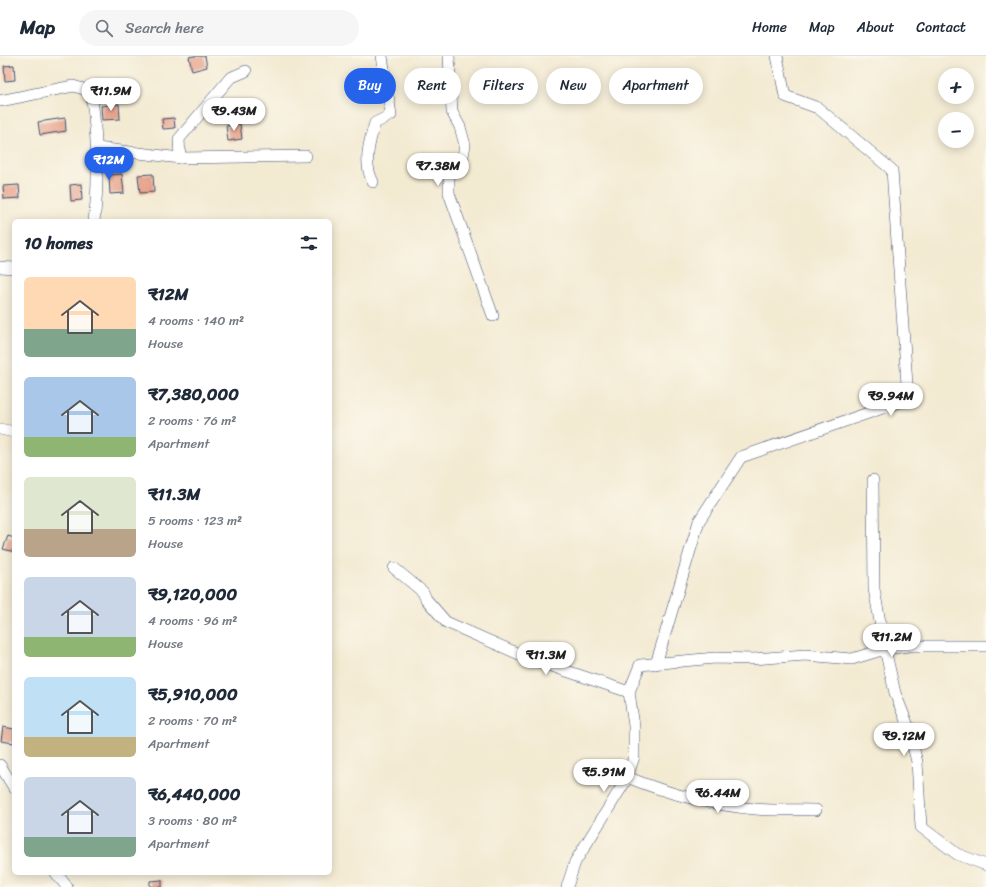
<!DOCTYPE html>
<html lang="en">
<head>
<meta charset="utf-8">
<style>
	:root { --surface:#fff; --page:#f6f6f7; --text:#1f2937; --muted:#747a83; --line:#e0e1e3; --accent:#2563eb }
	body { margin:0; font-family:Sriracha,sans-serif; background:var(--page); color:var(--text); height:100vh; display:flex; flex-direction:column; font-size:15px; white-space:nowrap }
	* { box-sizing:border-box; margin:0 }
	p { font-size:13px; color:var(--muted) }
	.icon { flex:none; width:22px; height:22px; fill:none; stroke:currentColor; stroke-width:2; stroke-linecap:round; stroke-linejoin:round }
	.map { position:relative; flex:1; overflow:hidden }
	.sheet { position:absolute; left:12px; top:163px; width:320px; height:656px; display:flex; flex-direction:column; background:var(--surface); border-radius:6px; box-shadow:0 2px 10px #0003 }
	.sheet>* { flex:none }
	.banner { position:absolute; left:344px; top:12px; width:380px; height:36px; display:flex; gap:8px }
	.controls { position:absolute; left:938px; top:12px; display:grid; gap:8px }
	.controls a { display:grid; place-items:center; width:36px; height:36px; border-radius:50%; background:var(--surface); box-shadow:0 2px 10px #0003; font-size:20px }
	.price { position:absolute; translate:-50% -34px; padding:0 9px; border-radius:14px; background:#fff; color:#222; font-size:13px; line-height:26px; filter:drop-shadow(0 1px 2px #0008) }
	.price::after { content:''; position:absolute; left:50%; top:24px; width:12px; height:9px; margin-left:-6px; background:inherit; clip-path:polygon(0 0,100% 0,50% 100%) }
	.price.current { background:var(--accent); color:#fff }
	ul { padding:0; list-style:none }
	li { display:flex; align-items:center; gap:12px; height:100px; padding:0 12px }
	li span { display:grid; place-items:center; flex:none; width:112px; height:80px; border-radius:6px; color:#555 }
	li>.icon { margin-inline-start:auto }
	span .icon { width:48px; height:48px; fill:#fffc; stroke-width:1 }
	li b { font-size:17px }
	h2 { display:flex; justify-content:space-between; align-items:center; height:48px; padding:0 12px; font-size:17px }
	.tag { padding:0 14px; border-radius:18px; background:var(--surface); box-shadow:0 2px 10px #0003; font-size:14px; line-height:36px }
	.tag.current { background:var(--accent); color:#fff }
	header { display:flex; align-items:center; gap:24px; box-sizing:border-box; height:56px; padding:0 20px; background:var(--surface); border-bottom:1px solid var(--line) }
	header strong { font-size:19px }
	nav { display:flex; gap:22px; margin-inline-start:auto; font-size:14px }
	.search { width:280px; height:36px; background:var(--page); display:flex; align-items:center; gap:10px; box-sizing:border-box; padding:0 14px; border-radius:22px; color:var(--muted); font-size:15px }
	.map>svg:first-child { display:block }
	.building { fill:#e6a189 }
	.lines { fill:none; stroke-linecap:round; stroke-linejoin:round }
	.street-casing { stroke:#3b4b6f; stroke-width:12 }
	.street { stroke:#fff; stroke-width:11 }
</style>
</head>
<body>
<header>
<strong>Map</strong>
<div class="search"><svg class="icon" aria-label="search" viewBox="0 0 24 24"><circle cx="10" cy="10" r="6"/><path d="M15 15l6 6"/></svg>Search here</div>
<nav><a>Home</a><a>Map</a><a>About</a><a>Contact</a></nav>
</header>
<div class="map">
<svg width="986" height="831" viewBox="0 0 986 831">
	<rect width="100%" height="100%" fill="#fbf7ec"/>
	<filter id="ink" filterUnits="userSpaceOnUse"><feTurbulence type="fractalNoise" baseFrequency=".025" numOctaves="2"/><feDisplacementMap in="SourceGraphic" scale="8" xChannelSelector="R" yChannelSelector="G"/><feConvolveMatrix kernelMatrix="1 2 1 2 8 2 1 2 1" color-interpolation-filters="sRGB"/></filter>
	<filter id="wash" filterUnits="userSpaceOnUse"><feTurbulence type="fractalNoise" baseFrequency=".012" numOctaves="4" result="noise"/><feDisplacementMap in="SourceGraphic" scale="16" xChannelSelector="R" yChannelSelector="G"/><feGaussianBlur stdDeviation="0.9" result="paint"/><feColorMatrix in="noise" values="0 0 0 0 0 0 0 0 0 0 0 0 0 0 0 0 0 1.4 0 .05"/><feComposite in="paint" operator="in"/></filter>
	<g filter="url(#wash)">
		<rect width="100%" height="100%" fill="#f3ead2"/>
		<g id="blocks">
			<!-- building -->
			<g class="building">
				<polygon points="194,0 205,0 207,11 192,15 189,1"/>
				<polygon points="14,9 15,24 5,25 4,10"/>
				<polygon points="119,48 120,63 102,64 101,50"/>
				<polygon points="65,62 66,75 40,79 38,66"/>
				<polygon points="174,62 175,72 163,73 162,63"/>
				<polygon points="240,68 242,83 228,85 226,70"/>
				<polygon points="104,102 115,104 113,115 102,113"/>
				<polygon points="122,118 124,137 110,138 109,119"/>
				<polygon points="153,118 154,136 140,137 138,119"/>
				<polygon points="81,128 82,144 71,145 70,129"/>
				<polygon points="19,129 20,142 4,143 3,130"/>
				<polygon points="8,480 14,482 14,496 3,493"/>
				<polygon points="3,671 14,673 14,687 1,685"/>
				<polygon points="162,824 162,831 150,831 150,825"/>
			</g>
		</g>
	</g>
	<g filter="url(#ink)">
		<use href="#blocks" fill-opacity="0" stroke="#3b4b6f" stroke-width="1"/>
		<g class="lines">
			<defs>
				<g id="street">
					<polyline points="449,0 452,56 460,71 465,89 462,105 449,118 449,137 493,260"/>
					<path d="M0,45l73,-15 18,5c6,44 9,86 3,130"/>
					<polyline points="97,92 180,102 179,83 230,22 246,15"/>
					<polyline points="180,102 306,100"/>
					<path d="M373,126c-10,-18 -4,-40 2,-59l16,-8 -9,-59"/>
					<polyline points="0,211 14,212"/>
					<polyline points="0,373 14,376"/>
					<polyline points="394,512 423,536 426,543 446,566 528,602 629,636 640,609 715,602 753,603 805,599 852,603 885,593 874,533 873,424"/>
					<polyline points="986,590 909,590 885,593 895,637 908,670 917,706 921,771 957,798 986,809"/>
					<polyline points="656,608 699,465 741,401 903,345 907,328 892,114 818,52 785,40 777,0"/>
					<polyline points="0,709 14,732"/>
					<path d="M627,721c41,17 84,28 128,32 20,2 41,0 61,1"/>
					<polyline points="56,817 67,831"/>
					<polyline points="567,831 575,806 626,724 634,701 634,670 629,636"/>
				</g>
			</defs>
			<!-- street casing -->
			<use href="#street" class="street-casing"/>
			<!-- street -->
			<use href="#street" class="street"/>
		</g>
	</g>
</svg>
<div class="controls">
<a>+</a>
<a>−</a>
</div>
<b class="price" style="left:111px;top:56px">₹11.9M</b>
<b class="price" style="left:234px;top:76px">₹9.43M</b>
<b class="price current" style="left:109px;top:125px">₹12M</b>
<b class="price" style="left:438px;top:131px">₹7.38M</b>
<b class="price" style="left:891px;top:361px">₹9.94M</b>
<b class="price" style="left:892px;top:602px">₹11.2M</b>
<b class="price" style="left:546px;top:620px">₹11.3M</b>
<b class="price" style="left:904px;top:701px">₹9.12M</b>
<b class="price" style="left:604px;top:737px">₹5.91M</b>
<b class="price" style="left:718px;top:758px">₹6.44M</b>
<div class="banner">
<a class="tag current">Buy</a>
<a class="tag">Rent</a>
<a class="tag">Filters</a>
<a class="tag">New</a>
<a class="tag">Apartment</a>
</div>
<section class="sheet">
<h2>10 homes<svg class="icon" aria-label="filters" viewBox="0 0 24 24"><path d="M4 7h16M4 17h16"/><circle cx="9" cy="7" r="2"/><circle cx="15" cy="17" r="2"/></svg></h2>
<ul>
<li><span style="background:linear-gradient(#ffd9b3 65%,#7fa58c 0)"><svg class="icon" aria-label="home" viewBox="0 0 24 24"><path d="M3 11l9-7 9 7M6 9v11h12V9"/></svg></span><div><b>₹12M</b><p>4 rooms · 140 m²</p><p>House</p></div></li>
<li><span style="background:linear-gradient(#a9c7e8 75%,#8fb573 0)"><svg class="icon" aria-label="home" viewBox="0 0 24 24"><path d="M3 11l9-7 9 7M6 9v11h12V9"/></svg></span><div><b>₹7,380,000</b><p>2 rooms · 76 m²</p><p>Apartment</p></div></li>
<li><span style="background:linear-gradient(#dfe7d0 65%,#b9a48a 0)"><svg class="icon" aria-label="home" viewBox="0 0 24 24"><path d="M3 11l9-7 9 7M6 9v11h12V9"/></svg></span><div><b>₹11.3M</b><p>5 rooms · 123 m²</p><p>House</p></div></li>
<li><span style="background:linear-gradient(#c9d6e8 75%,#8fb573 0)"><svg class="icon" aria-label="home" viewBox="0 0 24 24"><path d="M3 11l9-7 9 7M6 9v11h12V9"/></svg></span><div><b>₹9,120,000</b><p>4 rooms · 96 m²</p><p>House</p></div></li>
<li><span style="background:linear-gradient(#bfe0f5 75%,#c2b280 0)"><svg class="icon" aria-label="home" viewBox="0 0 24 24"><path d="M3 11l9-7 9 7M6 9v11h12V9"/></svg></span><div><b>₹5,910,000</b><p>2 rooms · 70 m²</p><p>Apartment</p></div></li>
<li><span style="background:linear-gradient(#c9d6e8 75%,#7fa58c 0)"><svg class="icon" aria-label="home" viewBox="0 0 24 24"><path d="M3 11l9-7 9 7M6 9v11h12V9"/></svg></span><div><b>₹6,440,000</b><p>3 rooms · 80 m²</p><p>Apartment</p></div></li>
</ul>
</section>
</div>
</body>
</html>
